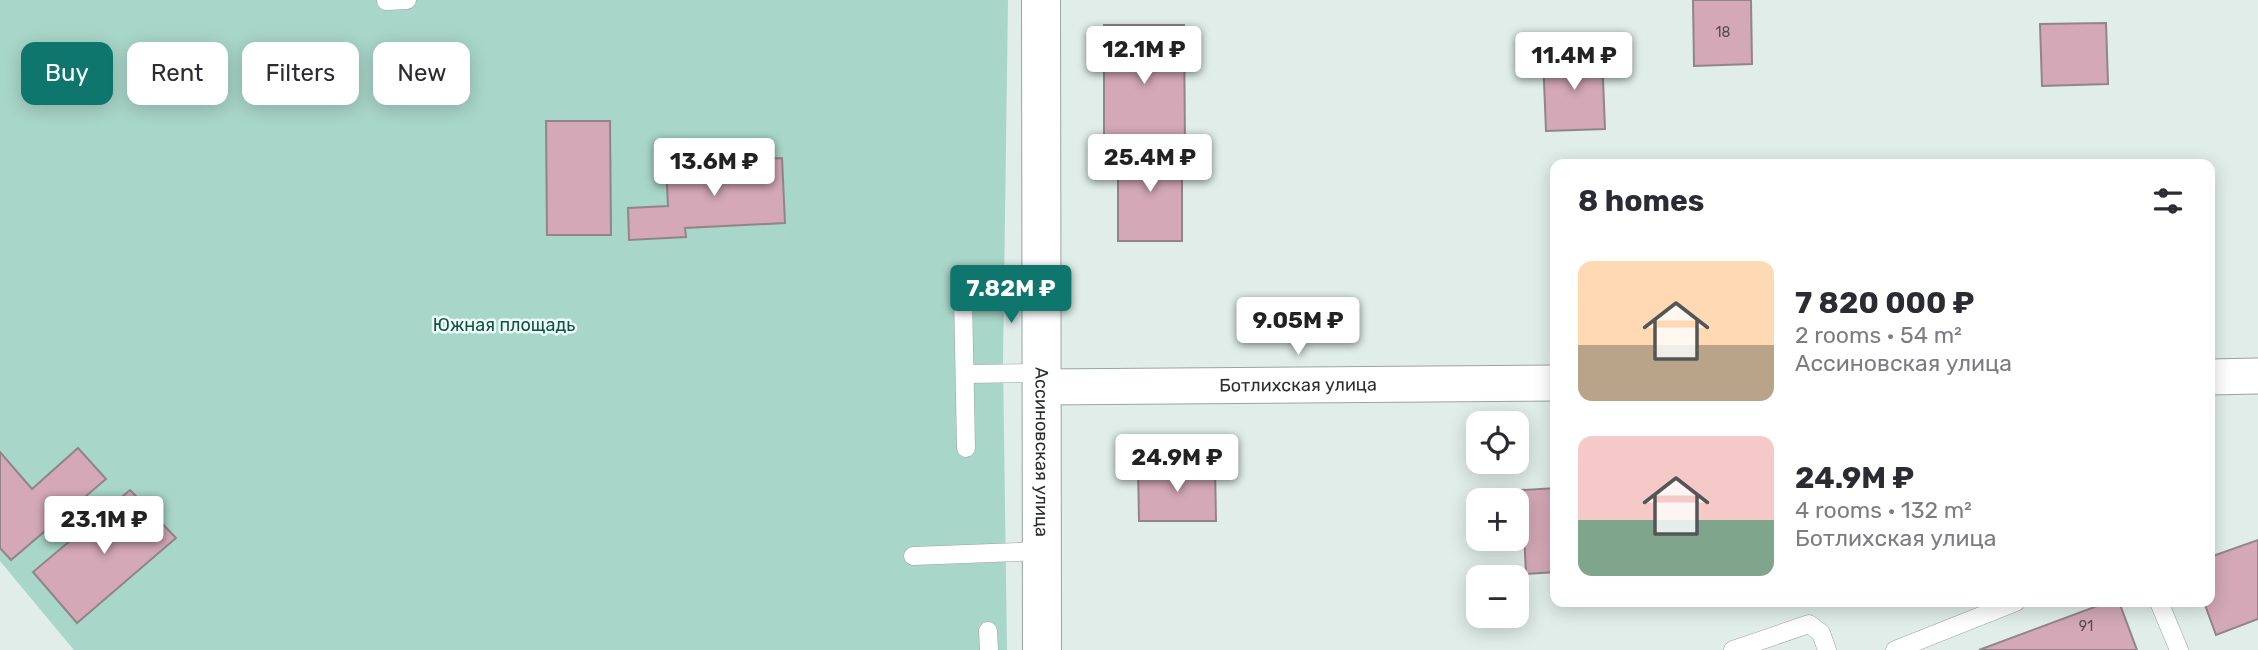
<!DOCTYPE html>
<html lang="en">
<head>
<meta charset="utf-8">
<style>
	:root { --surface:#fff; --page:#f7f7f7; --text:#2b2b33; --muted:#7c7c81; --accent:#0f766e }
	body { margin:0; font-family:Rubik,sans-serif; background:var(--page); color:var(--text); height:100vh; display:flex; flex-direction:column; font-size:26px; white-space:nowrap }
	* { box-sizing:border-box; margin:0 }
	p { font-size:23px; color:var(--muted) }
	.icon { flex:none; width:38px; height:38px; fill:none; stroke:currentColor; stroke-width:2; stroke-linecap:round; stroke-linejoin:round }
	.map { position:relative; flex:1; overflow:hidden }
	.panel { position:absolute; left:1550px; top:159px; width:665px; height:448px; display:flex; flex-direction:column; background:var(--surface); border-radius:14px; box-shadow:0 4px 18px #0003 }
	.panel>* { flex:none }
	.hud { position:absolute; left:21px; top:42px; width:665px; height:63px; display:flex; gap:14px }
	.buttons { position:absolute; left:1466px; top:411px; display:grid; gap:14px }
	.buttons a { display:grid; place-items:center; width:63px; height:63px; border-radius:14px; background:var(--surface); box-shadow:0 4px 18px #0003; font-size:35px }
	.price { position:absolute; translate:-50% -60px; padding:0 16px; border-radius:7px; background:#fff; color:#222; font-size:23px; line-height:46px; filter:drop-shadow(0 2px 4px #0008) }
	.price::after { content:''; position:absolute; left:50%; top:42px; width:21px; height:16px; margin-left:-10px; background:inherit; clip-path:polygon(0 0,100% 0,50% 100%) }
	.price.current { background:var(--accent); color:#fff }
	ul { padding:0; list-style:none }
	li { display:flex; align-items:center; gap:21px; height:175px; padding:0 28px }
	li span { display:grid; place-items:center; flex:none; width:196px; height:140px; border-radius:14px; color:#555 }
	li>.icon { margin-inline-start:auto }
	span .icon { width:84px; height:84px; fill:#fffc; stroke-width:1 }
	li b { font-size:30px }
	h2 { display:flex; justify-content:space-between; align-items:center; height:84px; padding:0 28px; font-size:30px }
	.chip { padding:0 24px; border-radius:14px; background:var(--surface); box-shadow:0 4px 18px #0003; font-size:24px; line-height:63px }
	.chip.current { background:var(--accent); color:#fff }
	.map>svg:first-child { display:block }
	.green { fill:#a8d6c8 }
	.building { fill:#d4a8b6; stroke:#918588; stroke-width:2 }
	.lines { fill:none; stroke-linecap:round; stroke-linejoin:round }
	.service-casing { stroke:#98a5a1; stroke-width:19 }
	.minor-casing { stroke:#98a5a1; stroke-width:37 }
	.tertiary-casing { stroke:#98a5a1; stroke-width:40 }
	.service { stroke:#fff; stroke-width:18 }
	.minor { stroke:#fff; stroke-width:35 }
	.tertiary { stroke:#fff; stroke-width:38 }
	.labels { text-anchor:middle; stroke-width:5; stroke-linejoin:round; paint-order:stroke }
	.number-label { font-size:14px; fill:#544d50 }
	.park-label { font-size:18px; fill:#125244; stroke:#edfbf6 }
	.street-label { font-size:18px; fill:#2a2f2e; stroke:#edfbf6 }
</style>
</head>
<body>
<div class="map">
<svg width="2258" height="650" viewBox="0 0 2258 650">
	<rect width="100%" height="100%" fill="#e0ede9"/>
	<!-- green -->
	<polygon class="green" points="0,0 1008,0 1003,361 1007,650 74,650 0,561"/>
	<!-- building -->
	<g class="building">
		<polygon points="1693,0 1751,0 1752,64 1694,66"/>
		<polygon points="2106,23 2108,84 2042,86 2040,24"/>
		<polygon points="1104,25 1184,25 1185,146 1104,147"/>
		<polygon points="1602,54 1605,129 1546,131 1543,56"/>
		<polygon points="546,121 610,121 611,235 547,235"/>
		<polygon points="1182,146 1182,241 1118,241 1118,147"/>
		<polygon points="782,158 785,223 685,228 686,237 629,240 628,208 668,206 666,164"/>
		<polygon points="78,448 106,479 11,560 0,548 0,452 32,489"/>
		<polygon points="1138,466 1215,466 1216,521 1139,521"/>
		<polygon points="1556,488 1556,572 1526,574 1522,490"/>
		<polygon points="130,490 176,538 77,623 33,572"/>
		<polygon points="2258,540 2258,619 2216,635 2204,602 2210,602 2210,557"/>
		<polygon points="2108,602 2119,602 2137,650 1979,650"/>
	</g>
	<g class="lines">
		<defs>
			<g id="service">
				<polyline points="386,1 407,0"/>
				<polyline points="963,296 966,448"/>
				<polyline points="965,374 1041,373"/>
				<polyline points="913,556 1042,551"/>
				<polyline points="2159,602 2179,650"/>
				<polyline points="988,631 989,650"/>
				<polyline points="1733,650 1809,624 1821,633 1827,650"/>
				<polyline points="1895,650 2016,602"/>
			</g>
			<g id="minor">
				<polyline points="2210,377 2258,376"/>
				<path id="s1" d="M1041,387l515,-4"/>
			</g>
			<g id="tertiary">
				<path id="s2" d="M1041,0l1,650"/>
			</g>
		</defs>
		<!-- service casing -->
		<use href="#service" class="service-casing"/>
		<!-- minor casing -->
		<use href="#minor" class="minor-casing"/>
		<!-- tertiary casing -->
		<use href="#tertiary" class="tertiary-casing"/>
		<!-- service -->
		<use href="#service" class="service"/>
		<!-- minor -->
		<use href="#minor" class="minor"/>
		<!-- tertiary -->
		<use href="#tertiary" class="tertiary"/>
	</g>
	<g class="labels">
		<!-- number labels -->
		<g class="number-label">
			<text x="1723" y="37">18</text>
			<text x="2086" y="631">91</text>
		</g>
		<!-- park labels -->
		<g class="park-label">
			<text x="504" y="331">Южная площадь</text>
		</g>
		<!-- street labels -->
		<g class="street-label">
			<text dy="6" stroke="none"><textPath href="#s1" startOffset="257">Ботлихская улица</textPath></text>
			<text dy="6" stroke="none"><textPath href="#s2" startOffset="452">Ассиновская улица</textPath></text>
		</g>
	</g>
</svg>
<div class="buttons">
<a><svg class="icon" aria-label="locate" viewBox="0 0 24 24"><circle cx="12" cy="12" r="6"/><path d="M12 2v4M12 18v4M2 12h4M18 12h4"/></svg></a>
<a>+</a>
<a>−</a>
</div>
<b class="price" style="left:1144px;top:86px">12.1M ₽</b>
<b class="price" style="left:1574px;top:92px">11.4M ₽</b>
<b class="price" style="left:1150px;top:194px">25.4M ₽</b>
<b class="price" style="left:714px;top:198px">13.6M ₽</b>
<b class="price current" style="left:1011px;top:325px">7.82M ₽</b>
<b class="price" style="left:1298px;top:357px">9.05M ₽</b>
<b class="price" style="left:1177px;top:494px">24.9M ₽</b>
<b class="price" style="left:104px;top:556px">23.1M ₽</b>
<div class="hud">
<a class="chip current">Buy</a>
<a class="chip">Rent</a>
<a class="chip">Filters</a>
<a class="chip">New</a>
</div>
<section class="panel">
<h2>8 homes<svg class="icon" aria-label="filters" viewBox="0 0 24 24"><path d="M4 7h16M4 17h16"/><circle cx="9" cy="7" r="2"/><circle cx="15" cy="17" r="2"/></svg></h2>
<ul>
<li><span style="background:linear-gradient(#ffd9b3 60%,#b9a48a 0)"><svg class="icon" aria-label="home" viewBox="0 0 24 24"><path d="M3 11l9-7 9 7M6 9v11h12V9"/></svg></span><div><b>7 820 000 ₽</b><p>2 rooms · 54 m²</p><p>Ассиновская улица</p></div></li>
<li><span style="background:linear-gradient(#f6c9c9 60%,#7fa58c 0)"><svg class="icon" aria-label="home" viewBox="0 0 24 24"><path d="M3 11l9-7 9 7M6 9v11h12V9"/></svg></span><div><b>24.9M ₽</b><p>4 rooms · 132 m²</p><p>Ботлихская улица</p></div></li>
</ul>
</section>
</div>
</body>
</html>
